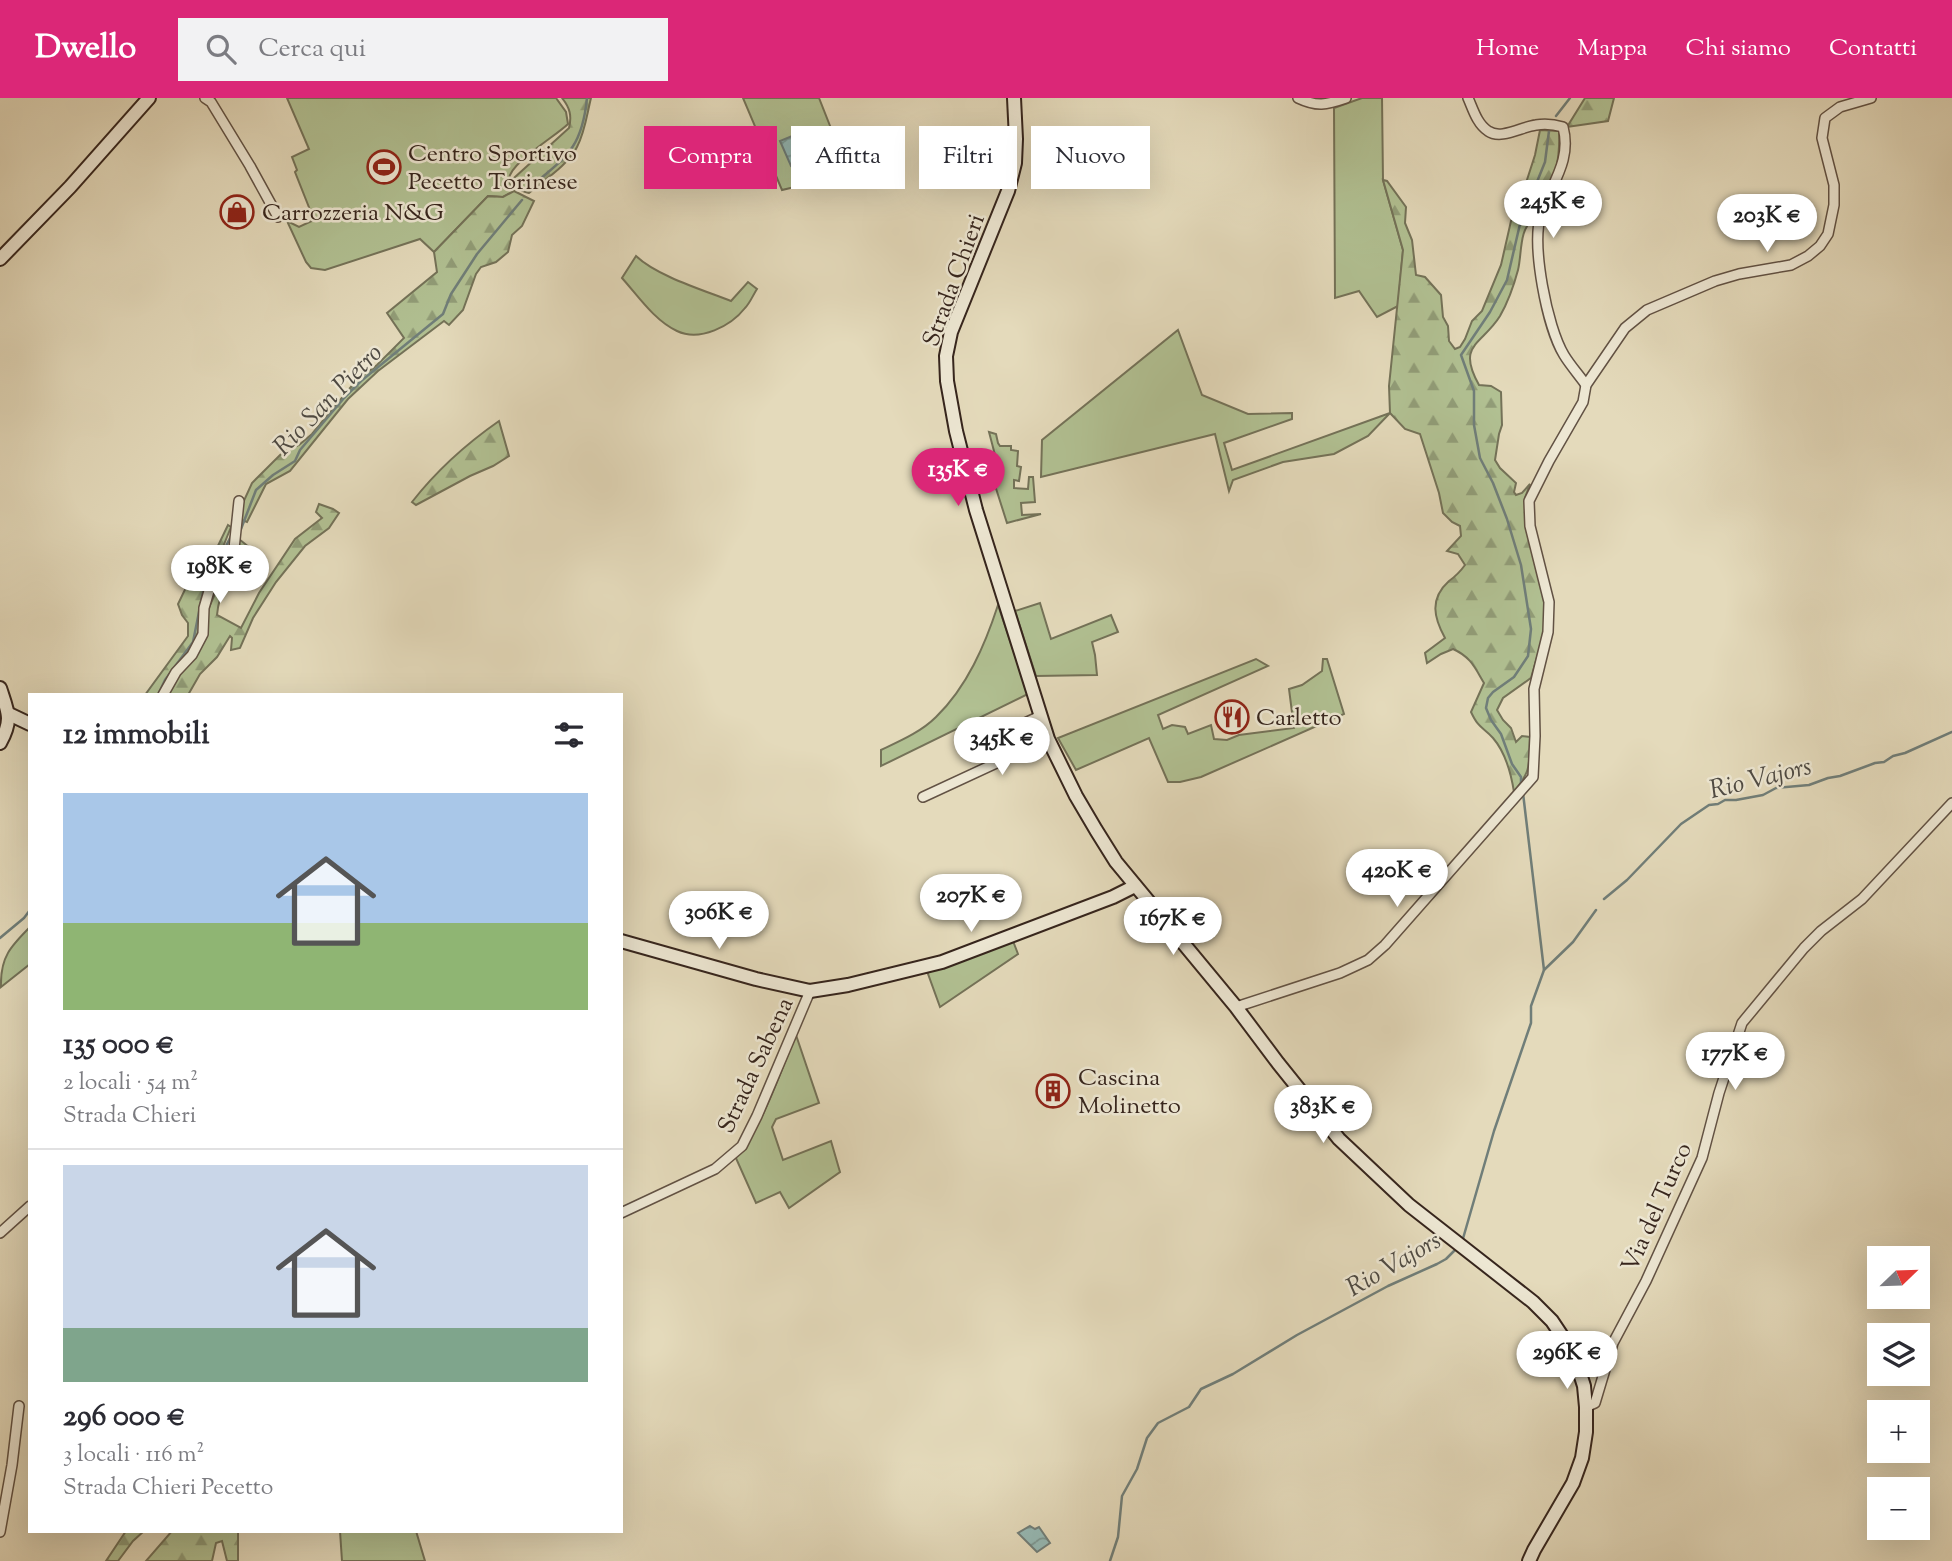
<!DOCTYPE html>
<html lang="it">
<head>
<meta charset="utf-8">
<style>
	:root { --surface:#fff; --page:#f2f2f3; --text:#2b2b33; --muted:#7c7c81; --line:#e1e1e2; --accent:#db2777 }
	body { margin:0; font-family:"Sorts Mill Goudy",serif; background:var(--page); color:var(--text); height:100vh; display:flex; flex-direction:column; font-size:26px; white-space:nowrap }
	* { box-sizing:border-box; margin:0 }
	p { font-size:23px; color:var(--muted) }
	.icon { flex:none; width:38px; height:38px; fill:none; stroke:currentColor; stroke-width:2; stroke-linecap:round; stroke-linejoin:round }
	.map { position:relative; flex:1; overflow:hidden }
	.panel { position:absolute; left:28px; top:595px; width:595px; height:840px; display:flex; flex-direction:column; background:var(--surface); border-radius:0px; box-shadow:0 7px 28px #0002 }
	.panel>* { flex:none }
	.guide { position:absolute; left:644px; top:28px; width:665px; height:63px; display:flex; gap:14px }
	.needle { width:46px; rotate:67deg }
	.buttons { position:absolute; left:1867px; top:1148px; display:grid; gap:14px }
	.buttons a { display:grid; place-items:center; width:63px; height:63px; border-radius:0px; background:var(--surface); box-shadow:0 7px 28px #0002; font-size:35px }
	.price { position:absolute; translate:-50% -60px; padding:0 16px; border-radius:24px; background:#fff; color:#222; font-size:23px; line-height:46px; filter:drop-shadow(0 2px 4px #0008) }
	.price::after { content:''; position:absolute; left:50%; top:42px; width:21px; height:16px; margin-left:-10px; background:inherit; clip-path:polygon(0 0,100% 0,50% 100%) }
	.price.current { background:var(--accent); color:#fff }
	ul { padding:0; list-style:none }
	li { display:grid; align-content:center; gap:14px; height:371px; padding:0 35px }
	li+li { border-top:2px solid var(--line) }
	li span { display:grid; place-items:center; height:217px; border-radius:0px; color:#555 }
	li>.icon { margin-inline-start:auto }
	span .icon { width:126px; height:126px; fill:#fffc; stroke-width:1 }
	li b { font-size:30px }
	h2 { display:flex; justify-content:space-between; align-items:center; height:84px; padding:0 35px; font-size:30px }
	.pill { padding:0 24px; border-radius:0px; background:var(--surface); box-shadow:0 7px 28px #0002; font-size:24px; line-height:63px }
	.pill.current { background:var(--accent); color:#fff }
	header { display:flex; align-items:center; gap:42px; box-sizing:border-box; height:98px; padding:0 35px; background:var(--accent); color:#fff }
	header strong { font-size:33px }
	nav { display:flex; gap:38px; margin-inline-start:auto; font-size:24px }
	.search { width:490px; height:63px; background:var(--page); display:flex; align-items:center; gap:18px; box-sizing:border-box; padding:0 24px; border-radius:0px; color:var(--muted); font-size:26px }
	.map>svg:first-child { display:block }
	.green { fill:#b1c092; stroke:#747258; stroke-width:2 }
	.forest { fill:url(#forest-firs); stroke:#747258; stroke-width:2 }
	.water { fill:url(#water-waves); stroke:#707e79; stroke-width:2 }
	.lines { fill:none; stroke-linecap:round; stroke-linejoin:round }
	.stream { stroke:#707e79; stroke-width:2.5 }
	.street-casing { stroke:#625244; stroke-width:12 }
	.secondary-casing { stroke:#36251d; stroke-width:16 }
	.street { stroke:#ede7d3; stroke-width:9 }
	.secondary { stroke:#ede7d3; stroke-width:12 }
	.labels { text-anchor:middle; stroke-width:5; stroke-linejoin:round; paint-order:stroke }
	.poi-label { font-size:24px; fill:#36251d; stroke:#ede7d3; text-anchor:start }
	.street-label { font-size:24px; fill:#36251d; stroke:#ede7d3 }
	.water-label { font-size:26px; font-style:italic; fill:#4e4a43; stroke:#ede7d3 }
</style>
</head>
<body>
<header>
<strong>Dwello</strong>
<div class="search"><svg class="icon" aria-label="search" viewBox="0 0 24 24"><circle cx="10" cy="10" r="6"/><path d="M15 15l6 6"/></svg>Cerca qui</div>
<nav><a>Home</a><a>Mappa</a><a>Chi siamo</a><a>Contatti</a></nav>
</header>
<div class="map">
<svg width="1952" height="1463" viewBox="0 0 1952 1463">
	<defs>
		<pattern id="forest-firs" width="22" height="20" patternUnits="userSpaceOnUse" patternTransform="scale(1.75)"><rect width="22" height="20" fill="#b1c092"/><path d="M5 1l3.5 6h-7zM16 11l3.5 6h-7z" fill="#919c77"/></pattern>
		<pattern id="water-waves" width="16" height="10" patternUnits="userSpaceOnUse" patternTransform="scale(1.75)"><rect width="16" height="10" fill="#96bab6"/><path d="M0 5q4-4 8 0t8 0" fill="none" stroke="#7b9793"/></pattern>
	</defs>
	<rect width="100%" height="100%" fill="#e4dabb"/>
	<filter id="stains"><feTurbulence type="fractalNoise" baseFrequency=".00286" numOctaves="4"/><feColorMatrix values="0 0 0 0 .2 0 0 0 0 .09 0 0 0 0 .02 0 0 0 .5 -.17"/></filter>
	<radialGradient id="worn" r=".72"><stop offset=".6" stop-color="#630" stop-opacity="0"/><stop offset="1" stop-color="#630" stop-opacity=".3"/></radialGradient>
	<!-- green -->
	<g class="green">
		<path d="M287,0h269l10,14 2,12c-12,12 -60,40 -59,56 1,4 3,7 5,11l-11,6 -15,-1 -54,56 -14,-13 -95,31 -14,-2 -5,-6 -19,-41 12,6 15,-7 -19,-48 2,-2 -5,-13 17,-8z"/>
		<polygon points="743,0 819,0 849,76 782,92"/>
		<polygon points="1362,0 1382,0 1383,82 1403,152 1398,208 1377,219 1359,193 1335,200 1334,10"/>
		<path d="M636,158c21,20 67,34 95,45l17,-19 9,7c-4,6 -7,14 -12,19 -14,18 -45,34 -68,23 -22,-10 -39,-35 -55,-53z"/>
		<polygon points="1178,232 1202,297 1248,316 1292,315 1292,321 1224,345 1232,372 1390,315 1368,338 1334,356 1283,364 1233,382 1229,393 1215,336 1041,379 1042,342"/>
		<polygon points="989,334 996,336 998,345 1000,348 1011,348 1011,352 1018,353 1017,368 1021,369 1019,383 1014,382 1014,390 1028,391 1029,379 1033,379 1035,404 1021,405 1022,417 1041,416 1007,425 993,381 994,378 1000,376"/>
		<polygon points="1040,505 1051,541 1111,517 1118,534 1092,544 1095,557 1097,577 1036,578 1015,513"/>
		<path d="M998,507l30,89 -147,72v-16c19,-9 40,-18 55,-33 31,-30 49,-72 62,-112z"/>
		<polygon points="1256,561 1268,568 1158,617 1163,631 1172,627 1185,629 1188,636 1211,627 1214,641 1227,642 1239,637 1294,630 1289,591 1302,587 1322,573 1323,561 1327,561 1344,616 1201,679 1180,684 1168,684 1149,640 1076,672 1058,640"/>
		<path d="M30,829v37l-29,23c-1,-30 10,-41 29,-60z"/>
		<polygon points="1013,843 1018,856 940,909 927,873"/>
		<path d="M796,937l23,68 -43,16 -4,8 11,33 48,-19 9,31 -51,36 -9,-16 -24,11 -21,-47c28,-27 45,-85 61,-121z"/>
		<polygon points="340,1433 416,1433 425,1463 342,1463"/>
	</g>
	<!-- forest -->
	<g class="forest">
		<path d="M562,0h29c-4,16 -6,34 -14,49 -9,18 -33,33 -48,46 -9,-2 -15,-6 -15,-15l55,-50c3,-12 1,-20 -7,-30z"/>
		<polygon points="1585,0 1614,0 1608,23 1567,29"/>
		<path d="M1540,32l19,1c1,22 -2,45 -13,64 -5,10 -9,14 -13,25 -14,9 -11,34 -15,50 -4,15 -10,32 -18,46 -18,29 -44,28 -21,69l12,1 10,6 1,33 -3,9 -4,26 5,8 16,15 -2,9 2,3 6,-2 8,-9 -5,14 2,28 19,77 -2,30 -13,45 -28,20 -6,12 6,10 8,8 5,14 6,-6 8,1c-1,27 2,33 -16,55 -3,-19 -8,-39 -21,-54 -11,-12 -14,-9 -22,-26l13,-29c-9,-15 -13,-26 -31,-34l-12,5 -14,9 -2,-10 20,-15c-11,-20 -16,-39 4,-57 7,-5 11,-9 16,-16l-7,-11 -11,-3 14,-15 -1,-10 -8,-4 -9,-9 -4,-20 -19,-59 -15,-5 -15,-16 -1,-27 14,-136 -20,-70 4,1 19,26 -1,16 7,17 4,35 9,2 16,18 2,22 5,9 1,15 6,8 5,-2 5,-8 7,-18 10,-10 19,-46 10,-44 14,-35 10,-31z"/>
		<polygon points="514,93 534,103 522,128 512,137 508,154 496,164 481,169 476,176 463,212 449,227 444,223 378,273 348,301 290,373 266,386 247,424 242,422 242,407 252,385 283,354 299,347 312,336 355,284 377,267 404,240 387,215 437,174 434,154 488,98 503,99"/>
		<path d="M499,323l10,35 -16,10 -23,10 -54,29 -4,-3c25,-32 54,-58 87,-81z"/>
		<path d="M319,406l14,5 6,4 -10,15 -24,18 -29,36 -23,36 -13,30 -9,2 1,-12 -2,-2 -13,21 -17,17 -12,21h-22l4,-10 23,-28 14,-45 32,-73 10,8c-16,18 -30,44 -32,68l24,13 18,-35 36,-54 27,-21 -6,-6z"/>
		<polygon points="228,427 231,429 210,481 201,511 201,532 189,554 174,573 160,597 145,597 188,538 188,525 182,517 178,506 192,477 202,481"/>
		<polygon points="126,1433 144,1433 133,1443 118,1463 106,1463"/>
		<polygon points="172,1433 238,1433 238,1463 227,1463 222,1443 216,1445 212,1463 146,1463"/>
	</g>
	<!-- water -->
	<g class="water">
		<polygon points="792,38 803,63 791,68 780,43"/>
		<polygon points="1030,1428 1035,1431 1039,1429 1050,1445 1037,1454 1018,1435"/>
	</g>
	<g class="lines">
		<!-- stream -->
		<g class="stream">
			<polyline points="1556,18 1570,0"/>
			<path d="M529,90c37,-31 53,-39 58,-90"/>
			<polyline points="241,431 256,392 273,377 295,363 300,352 344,300 361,283 443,216 451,196 477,156 522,102"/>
			<polyline points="158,597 165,582 193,544 203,494 231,438"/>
			<polyline points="1521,686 1521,679 1512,666 1501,636 1491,622 1486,610 1488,600 1493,594 1514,579 1528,558 1531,531 1521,467 1507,421 1493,385 1480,360 1474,327 1474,293 1461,257 1490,214 1507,182 1520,126 1545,64 1549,33"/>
			<polyline points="1523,695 1544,872"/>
			<polyline points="1604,801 1627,782 1681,726 1709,707 1718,706 1725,702 1736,702 1763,697 1776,690 1809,687 1828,680 1840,678 1875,665 1884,664 1893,658 1905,655 1952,634"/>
			<polyline points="0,840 24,820 30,812"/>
			<polyline points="1462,1144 1494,1033 1531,925 1531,908 1544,872 1573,844 1596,812"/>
			<polyline points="1110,1463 1118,1439 1122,1398 1137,1371 1147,1340 1158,1325 1189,1309 1201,1291 1233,1276 1297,1237 1388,1188 1437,1166 1446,1161 1458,1149"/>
		</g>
		<defs>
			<g id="street">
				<polyline points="205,0 211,4 250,68 278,119"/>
				<path d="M1298,0c19,9 28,7 48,0"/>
				<path d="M1468,0c5,11 9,26 20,33 13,9 33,-4 48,-6 10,-2 17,-1 27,2 9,34 -12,57 -22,87 -10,31 6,113 23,141 6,10 15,20 22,30"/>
				<polyline points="163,597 176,574 192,557 203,536 204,510 209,493 217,483 234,451 239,403"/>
				<polyline points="923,699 1033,648 1023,626 1040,618"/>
				<polyline points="1236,909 1340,875 1368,862 1385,847 1533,679 1535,638 1534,591 1548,534 1549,504 1530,428 1529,403 1549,363 1583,304 1586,287 1625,230 1647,212 1715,183 1739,176 1791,167 1808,158 1820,148 1828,136 1834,107 1834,87 1822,40 1825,20 1840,9 1871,0"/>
				<polyline points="621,1115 715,1071 742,1048 757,1018 810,893"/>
				<polyline points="0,1135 30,1108"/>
				<polyline points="1586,1309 1595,1305 1613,1245 1646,1183 1702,1060 1719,995 1742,925 1804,850 1821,833 1862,801 1952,705"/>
				<polyline points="0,1434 12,1367 19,1308"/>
			</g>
			<g id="secondary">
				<polyline points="1014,0 1016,41 1015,65 1008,93 951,234 946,258 947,283 956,333 976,412 1048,641 1076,698 1096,732 1116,764 1236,909 1278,965 1339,1041 1409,1107 1533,1204 1552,1223 1564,1241 1578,1269 1584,1288 1586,1309 1586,1334 1582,1360 1573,1385 1534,1452 1529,1463"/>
				<polyline points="0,161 70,89 149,0"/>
				<path d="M0,590c8,24 13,32 0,55"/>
				<polyline points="9,616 30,626"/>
				<polyline points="621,843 756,881 810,893 848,887 942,864 1113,799 1135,788"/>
			</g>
		</defs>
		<!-- street casing -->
		<use href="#street" class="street-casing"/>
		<!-- secondary casing -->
		<use href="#secondary" class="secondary-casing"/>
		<!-- street -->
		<use href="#street" class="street"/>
		<!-- secondary -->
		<use href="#secondary" class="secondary"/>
	</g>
	<!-- icons -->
	<defs>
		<symbol id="stadium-ring" viewBox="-11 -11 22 22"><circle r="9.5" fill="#ede7d3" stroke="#8f2418" stroke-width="1.5"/><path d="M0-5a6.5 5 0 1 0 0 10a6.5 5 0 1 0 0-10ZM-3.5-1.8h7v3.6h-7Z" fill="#8f2418"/></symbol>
		<symbol id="shop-ring" viewBox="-11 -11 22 22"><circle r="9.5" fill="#ede7d3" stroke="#8f2418" stroke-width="1.5"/><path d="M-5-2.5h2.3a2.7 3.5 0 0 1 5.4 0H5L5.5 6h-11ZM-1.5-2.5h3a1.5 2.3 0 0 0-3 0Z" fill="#8f2418"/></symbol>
		<symbol id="restaurant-ring" viewBox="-11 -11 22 22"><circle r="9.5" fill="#ede7d3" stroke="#8f2418" stroke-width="1.5"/><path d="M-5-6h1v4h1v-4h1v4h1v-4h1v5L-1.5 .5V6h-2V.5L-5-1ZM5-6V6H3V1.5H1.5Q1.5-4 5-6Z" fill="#8f2418"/></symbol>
		<symbol id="building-ring" viewBox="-11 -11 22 22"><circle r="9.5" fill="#ede7d3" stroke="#8f2418" stroke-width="1.5"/><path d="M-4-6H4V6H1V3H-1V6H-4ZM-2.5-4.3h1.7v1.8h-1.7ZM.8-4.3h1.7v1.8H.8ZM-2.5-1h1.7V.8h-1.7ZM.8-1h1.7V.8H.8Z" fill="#8f2418"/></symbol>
	</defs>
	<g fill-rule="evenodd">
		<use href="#stadium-ring" x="365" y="50" width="38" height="38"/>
		<use href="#shop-ring" x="218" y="95" width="38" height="38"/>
		<use href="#restaurant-ring" x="1213" y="600" width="38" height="38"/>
		<use href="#building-ring" x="1034" y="974" width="38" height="38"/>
	</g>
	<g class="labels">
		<!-- poi labels -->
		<g class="poi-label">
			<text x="408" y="63">Centro Sportivo<tspan x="408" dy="28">Pecetto Torinese</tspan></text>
			<text x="262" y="122">Carrozzeria N&amp;G</text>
			<text x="1256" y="627">Carletto</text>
			<text x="1078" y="987">Cascina<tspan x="1078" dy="28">Molinetto</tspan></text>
		</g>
		<!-- street labels -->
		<g class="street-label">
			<text transform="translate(953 182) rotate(-70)" y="8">Strada Chieri</text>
			<text transform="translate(755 967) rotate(-65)" y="8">Strada Sabena</text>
			<text transform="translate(1656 1109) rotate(-66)" y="8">Via del Turco</text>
		</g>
		<!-- water labels -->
		<g class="water-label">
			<text transform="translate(327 301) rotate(-46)" y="9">Rio San Pietro</text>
			<text transform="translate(1760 679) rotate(-14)" y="9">Rio Vajors</text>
			<text transform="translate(1393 1165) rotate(-30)" y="9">Rio Vajors</text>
		</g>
	</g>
	<rect width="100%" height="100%" filter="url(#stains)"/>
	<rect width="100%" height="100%" fill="url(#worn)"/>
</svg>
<div class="buttons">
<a><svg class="needle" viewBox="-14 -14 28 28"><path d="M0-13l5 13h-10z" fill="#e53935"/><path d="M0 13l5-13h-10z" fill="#7c7c81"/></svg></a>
<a><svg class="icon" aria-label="layers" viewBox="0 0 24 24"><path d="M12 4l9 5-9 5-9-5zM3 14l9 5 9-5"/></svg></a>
<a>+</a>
<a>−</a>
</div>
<b class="price" style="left:1553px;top:142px">245K €</b>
<b class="price" style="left:1767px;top:156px">203K €</b>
<b class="price current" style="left:958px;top:410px">135K €</b>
<b class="price" style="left:220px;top:507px">198K €</b>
<b class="price" style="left:1002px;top:679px">345K €</b>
<b class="price" style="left:1397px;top:811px">420K €</b>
<b class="price" style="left:971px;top:836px">207K €</b>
<b class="price" style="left:719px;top:853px">306K €</b>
<b class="price" style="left:1173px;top:859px">167K €</b>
<b class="price" style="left:1735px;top:994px">177K €</b>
<b class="price" style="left:1323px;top:1047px">383K €</b>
<b class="price" style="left:1567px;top:1293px">296K €</b>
<div class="guide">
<a class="pill current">Compra</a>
<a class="pill">Affitta</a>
<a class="pill">Filtri</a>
<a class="pill">Nuovo</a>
</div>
<section class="panel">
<h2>12 immobili<svg class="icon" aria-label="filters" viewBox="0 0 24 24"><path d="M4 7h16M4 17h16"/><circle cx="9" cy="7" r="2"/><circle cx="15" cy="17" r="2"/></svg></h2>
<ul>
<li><span style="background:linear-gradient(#a9c7e8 60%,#8fb573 0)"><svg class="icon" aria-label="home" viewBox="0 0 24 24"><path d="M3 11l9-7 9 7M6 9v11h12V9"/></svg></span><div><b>135 000 €</b><p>2 locali · 54 m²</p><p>Strada Chieri</p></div></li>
<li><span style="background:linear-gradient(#c9d6e8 75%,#7fa58c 0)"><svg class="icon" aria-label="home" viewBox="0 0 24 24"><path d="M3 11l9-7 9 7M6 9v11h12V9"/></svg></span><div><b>296 000 €</b><p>3 locali · 116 m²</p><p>Strada Chieri Pecetto</p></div></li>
</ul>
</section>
</div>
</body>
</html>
